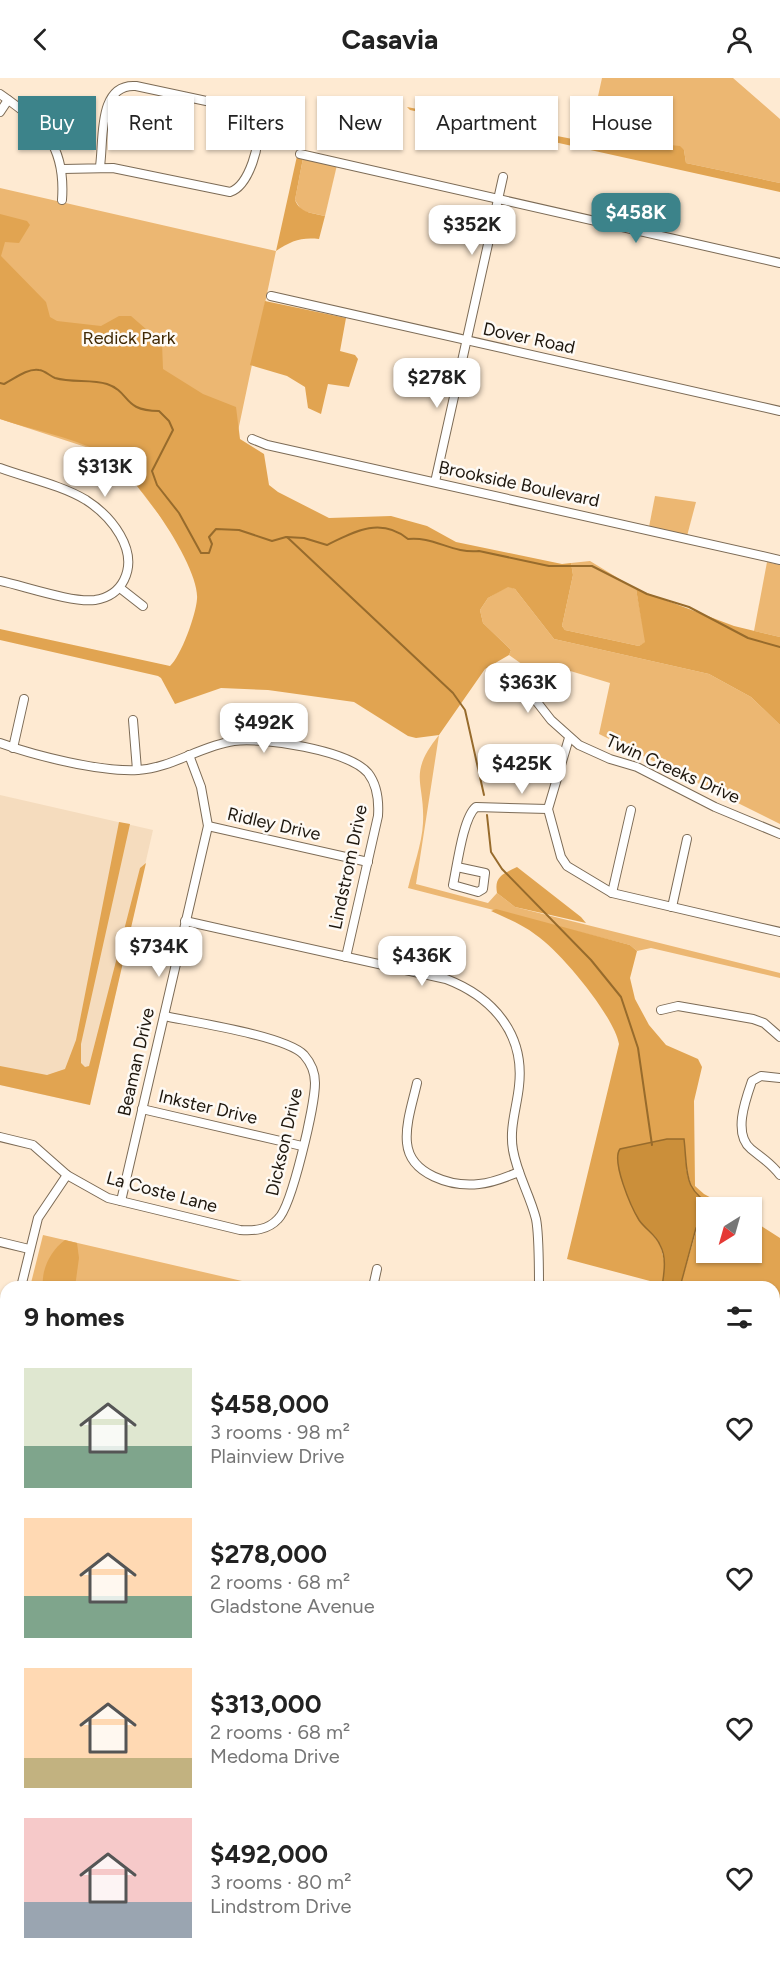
<!DOCTYPE html>
<html lang="en">
<head>
<meta charset="utf-8">
<style>
	:root { --surface:#fff; --page:#f6f6f6; --text:#222; --muted:#767676; --accent:#3c838a }
	body { margin:0; font-family:Figtree,sans-serif; background:var(--page); color:var(--text); height:100vh; display:flex; flex-direction:column; font-size:22px; white-space:nowrap }
	* { box-sizing:border-box; margin:0 }
	p { font-size:20px; color:var(--muted) }
	.icon { flex:none; width:33px; height:33px; fill:none; stroke:currentColor; stroke-width:2; stroke-linecap:round; stroke-linejoin:round }
	.map { position:relative; flex:1; overflow:hidden }
	.details { position:absolute; left:0px; top:1203px; width:780px; height:684px; display:flex; flex-direction:column; background:var(--surface); border-radius:18px 18px 0 0; box-shadow:0 2px 4px #0004 }
	.details>* { flex:none }
	.guide { position:absolute; left:18px; top:18px; width:744px; height:54px; display:flex; gap:12px }
	.needle { width:39px; rotate:217deg }
	.fabs { position:absolute; left:696px; top:1119px; display:grid; gap:12px }
	.fabs a { display:grid; place-items:center; width:66px; height:66px; border-radius:0px; background:var(--surface); box-shadow:0 2px 4px #0004; font-size:30px }
	.price { position:absolute; translate:-50% -51px; padding:0 14px; border-radius:12px; background:#fff; color:#222; font-size:20px; line-height:39px; filter:drop-shadow(0 2px 3px #0008) }
	.price::after { content:''; position:absolute; left:50%; top:36px; width:18px; height:14px; margin-left:-9px; background:inherit; clip-path:polygon(0 0,100% 0,50% 100%) }
	.price.active { background:var(--accent); color:#fff }
	ul { padding:0; list-style:none }
	li { display:flex; align-items:center; gap:18px; height:150px; padding:0 24px }
	li span { display:grid; place-items:center; flex:none; width:168px; height:120px; border-radius:0px; color:#555 }
	li>.icon { margin-inline-start:auto }
	span .icon { width:72px; height:72px; fill:#fffc; stroke-width:1 }
	li b { font-size:26px }
	h2 { display:flex; justify-content:space-between; align-items:center; height:72px; padding:0 24px; font-size:26px }
	.tag { padding:0 21px; border-radius:0px; background:var(--surface); box-shadow:0 2px 4px #0004; font-size:21px; line-height:54px }
	.tag.active { background:var(--accent); color:#fff }
	header { display:flex; justify-content:space-between; align-items:center; height:78px; padding:0 24px; background:var(--surface); font-size:27px; font-weight:700 }
	.map>svg:first-child { display:block }
	.built { fill:#f5dcbe }
	.green { fill:#ecb772 }
	.forest { fill:#e1a451 }
	.water { fill:#cb8f3a; stroke:#976b2c; stroke-width:1.5 }
	.lines { fill:none; stroke-linecap:round; stroke-linejoin:round }
	.stream { stroke:#976b2c; stroke-width:2 }
	.minor-casing { stroke:#7c6b56; stroke-width:10 }
	.secondary-casing { stroke:#7c6b56; stroke-width:14 }
	.minor { stroke:#fff; stroke-width:8 }
	.secondary { stroke:#fdeedb; stroke-width:12 }
	.labels { text-anchor:middle; stroke-width:5; stroke-linejoin:round; paint-order:stroke }
	.park-label { font-size:18px; fill:#412904; stroke:#fefaf5 }
	.street-label { font-size:18px; fill:#1d160d; stroke:#fefaf5 }
</style>
</head>
<body>
<header><svg class="icon" aria-label="back" viewBox="0 0 24 24"><path d="M15 5l-7 7 7 7"/></svg>Casavia<svg class="icon" aria-label="person" viewBox="0 0 24 24"><circle cx="12" cy="8" r="4"/><path d="M4 21q1-7 8-7t8 7"/></svg></header>
<div class="map">
<svg width="780" height="1887" viewBox="0 0 780 1887">
	<rect width="100%" height="100%" fill="#feead2"/>
	<!-- built -->
	<polygon class="built" points="0,717 153,752 90,1027 0,1007"/>
	<!-- green -->
	<g class="green">
		<polygon points="602,0 733,0 780,41 780,105 686,85 684,72 648,64 639,64 628,68 588,64"/>
		<polygon points="303,80 337,87 325,138 302,133 295,122"/>
		<polygon points="0,110 276,173 238,353 166,446 124,391 101,374 0,341"/>
		<polygon points="655,418 696,424 687,458 649,449"/>
		<polygon points="590,483 636,511 646,564 639,568 565,552 562,548 573,497 571,485"/>
		<polygon points="767,484 780,487 780,559 754,553"/>
		<polygon points="508,508 515,511 554,561 709,596 751,619 780,647 780,746 599,656 610,605 567,592 543,601 509,577 511,572 483,545 480,532 488,520"/>
		<path d="M439,657l-23,149 72,19 9,-10 18,14 265,66v5l-129,-30 -14,3 -7,-6 -222,-57c5,-20 14,-44 15,-65 2,-42 -16,-48 16,-88z"/>
		<polygon points="43,1157 255,1206 275,1209 30,1209"/>
		<polygon points="0,1687 6,1688 6,1881 774,1881 774,1873 780,1875 780,1887 0,1887"/>
	</g>
	<!-- forest -->
	<g class="forest">
		<polygon points="407,29 588,64 628,68 639,64 680,68 684,72 686,85 780,105 780,114 410,32"/>
		<path d="M297,78l6,2 -8,42c5,13 17,13 30,16l-6,23c-18,-2 -28,2 -43,12z"/>
		<path d="M0,136l27,7 3,4 -11,18 -14,-1 -4,14 45,46 4,15 7,4 44,5 18,-10h12l31,27 1,26 40,25 33,13 4,32 24,15 5,31 9,7 51,26 62,-2 36,10 29,16 106,22 9,-1 2,12 -11,51 3,4 74,16 6,-4 -9,-53 98,37 46,11v88l-29,-28 -42,-23 -155,-35 -39,-50 -7,-2 -20,11 -8,12 3,13 28,27 -2,5 -24,14 -46,66 -23,3 -8,-2 -54,-34 -86,-12 -47,-2 -46,16 -14,-26 -3,-2 -158,-36v-11l170,37c11,-10 26,-51 27,-67 3,-34 -66,-132 -96,-147 -31,-15 -68,-22 -101,-33z"/>
		<polygon points="265,223 346,240 340,273 355,277 358,281 349,309 328,306 321,336 308,330 305,309 287,298 250,287"/>
		<polygon points="119,744 130,746 81,966 81,985 85,989 89,988 140,790 146,785 90,1027 0,1007 0,988 47,997 65,991 76,962"/>
		<path d="M517,789l64,50 5,6 -71,-16 -18,-14c-3,-17 6,-19 20,-26z"/>
		<path d="M496,831l134,36 7,6 -7,27 5,21 14,26 17,20 32,14 4,8 -8,34 1,85 9,8 24,13c-43,0 -40,-35 -44,-67l-17,-1 -47,10 19,70 21,25 5,20 -3,23 -12,-6 -83,-22 52,-215c-5,-28 -58,-92 -83,-109 -13,-10 -30,-17 -45,-24z"/>
		<polygon points="752,1142 780,1160 780,1235 774,1229 774,1209 680,1209 697,1150 706,1143 706,1174 752,1174"/>
		<path d="M65,1162l12,3 2,15 -4,29h-32c-2,-18 8,-37 22,-47z"/>
		<polygon points="0,1376 6,1384 6,1644 0,1639"/>
		<polygon points="780,1517 780,1592 774,1590 774,1545"/>
	</g>
	<!-- water -->
	<path class="water" d="M667,1061h17c4,34 -2,51 31,68l-9,1v13l-10,7 -16,59h-18c2,-14 5,-29 -2,-42 -4,-10 -15,-16 -21,-25 -8,-13 -28,-59 -19,-71z"/>
	<g class="lines">
		<!-- stream -->
		<g class="stream">
			<path d="M0,305l4,1c10,-5 23,-16 35,-14 5,0 11,6 16,8 17,5 36,1 52,6 24,8 15,27 52,27l10,10 4,9 -21,41 5,14 22,28 22,40h8l3,-9 -3,-7 7,-8 23,1 33,11 14,-4 18,1 23,7c28,-14 54,-28 81,-6 25,-3 45,15 71,12l70,15h43l55,28 42,13 59,31 32,9"/>
			<polyline points="287,459 453,615 465,632 484,717"/>
			<polyline points="487,737 491,774 502,791 591,882 621,919 638,970 652,1067"/>
			<polyline points="774,1571 780,1574"/>
			<polyline points="0,1618 6,1621"/>
			<polyline points="256,1881 257,1887"/>
		</g>
		<defs>
			<g id="minor">
				<path d="M0,16c43,30 66,51 62,106"/>
				<polyline points="0,34 8,22"/>
				<polyline points="300,76 780,185"/>
				<path d="M63,91l50,-1 117,24c19,-6 32,-50 27,-68 -3,-9 -10,-13 -18,-16l-103,-22c-39,-3 -32,55 -36,80"/>
				<polyline points="271,218 780,333"/>
				<polyline points="252,361 267,367 780,482"/>
				<path d="M0,390c27,10 61,17 86,32 25,16 53,50 38,80 -6,12 -16,18 -29,20 -23,3 -71,-14 -95,-19"/>
				<polyline points="435,404 503,99"/>
				<polyline points="120,510 143,528"/>
				<polyline points="512,592 551,642 579,667 610,681 637,689 715,729 780,756"/>
				<polyline points="133,642 137,692"/>
				<polyline points="569,660 548,731 561,779 567,788 612,815 780,854"/>
				<path d="M0,665c36,13 100,29 138,27 34,-2 62,-24 96,-29 29,-4 114,9 134,32 10,13 11,28 10,43l-32,141"/>
				<polyline points="13,670 24,621"/>
				<polyline points="208,748 368,784"/>
				<path d="M457,789l28,6 -2,16 -5,3 -25,-7c4,-18 10,-68 23,-78l72,2"/>
				<polyline points="612,815 631,732"/>
				<polyline points="672,829 687,761"/>
				<path d="M185,843l261,58c47,18 79,55 73,107 -2,21 -10,42 -6,64 4,24 17,45 23,69 3,15 3,52 3,68"/>
				<polyline points="661,932 678,928 753,941 764,945 780,959"/>
				<path d="M780,1000l-19,-2 -9,5c-7,20 -19,53 -1,68 11,9 20,14 29,26"/>
				<path d="M417,1005c-4,18 -12,41 -10,60 3,32 45,44 72,41 14,-1 27,-7 40,-12"/>
				<polyline points="142,1031 302,1068"/>
				<path d="M0,1059l33,8 34,30 41,23 132,32c14,1 28,0 38,-11 14,-13 37,-114 37,-136 0,-11 -4,-20 -11,-28 -18,-19 -111,-33 -140,-39"/>
				<polyline points="121,1123 208,748 201,709 189,677"/>
				<polyline points="0,1164 29,1171"/>
				<polyline points="21,1209 38,1140 67,1097"/>
				<polyline points="373,1209 377,1191"/>
				<polyline points="774,1354 777,1342"/>
			</g>
			<g id="secondary">
				<polyline points="0,1676 6,1678"/>
				<polyline points="774,1855 780,1856"/>
			</g>
		</defs>
		<!-- minor casing -->
		<use href="#minor" class="minor-casing"/>
		<!-- secondary casing -->
		<use href="#secondary" class="secondary-casing"/>
		<!-- minor -->
		<use href="#minor" class="minor"/>
		<!-- secondary -->
		<use href="#secondary" class="secondary"/>
	</g>
	<g class="labels">
		<!-- park labels -->
		<g class="park-label">
			<text x="129" y="266">Redick Park</text>
		</g>
		<!-- street labels -->
		<g class="street-label">
			<text transform="translate(529 260) rotate(12)" y="6">Dover Road</text>
			<text transform="translate(519 406) rotate(12)" y="6">Brookside Boulevard</text>
			<text transform="translate(673 691) rotate(24)" y="6">Twin Creeks Drive</text>
			<text transform="translate(274 746) rotate(13)" y="6">Ridley Drive</text>
			<text transform="translate(348 789) rotate(-78)" y="6">Lindstrom Drive</text>
			<text transform="translate(136 984) rotate(-77)" y="6">Beaman Drive</text>
			<text transform="translate(208 1029) rotate(13)" y="6">Inkster Drive</text>
			<text transform="translate(284 1064) rotate(-77)" y="6">Dickson Drive</text>
			<text transform="translate(162 1114) rotate(15)" y="6">La Coste Lane</text>
		</g>
	</g>
</svg>
<div class="fabs">
<a><svg class="needle" viewBox="-14 -14 28 28"><path d="M0-13l5 13h-10z" fill="#e53935"/><path d="M0 13l5-13h-10z" fill="#767676"/></svg></a>
</div>
<b class="price active" style="left:636px;top:166px">$458K</b>
<b class="price" style="left:472px;top:178px">$352K</b>
<b class="price" style="left:437px;top:331px">$278K</b>
<b class="price" style="left:105px;top:420px">$313K</b>
<b class="price" style="left:528px;top:636px">$363K</b>
<b class="price" style="left:264px;top:676px">$492K</b>
<b class="price" style="left:522px;top:717px">$425K</b>
<b class="price" style="left:159px;top:900px">$734K</b>
<b class="price" style="left:422px;top:909px">$436K</b>
<div class="guide">
<a class="tag active">Buy</a>
<a class="tag">Rent</a>
<a class="tag">Filters</a>
<a class="tag">New</a>
<a class="tag">Apartment</a>
<a class="tag">House</a>
</div>
<section class="details">
<h2>9 homes<svg class="icon" aria-label="filters" viewBox="0 0 24 24"><path d="M4 7h16M4 17h16"/><circle cx="9" cy="7" r="2"/><circle cx="15" cy="17" r="2"/></svg></h2>
<ul>
<li><span style="background:linear-gradient(#dfe7d0 65%,#7fa58c 0)"><svg class="icon" aria-label="home" viewBox="0 0 24 24"><path d="M3 11l9-7 9 7M6 9v11h12V9"/></svg></span><div><b>$458,000</b><p>3 rooms · 98 m²</p><p>Plainview Drive</p></div><svg class="icon" aria-label="heart" viewBox="0 0 24 24"><path d="M12 20l-8-8c-3-5 5-10 8-4 3-6 11-1 8 4z"/></svg></li>
<li><span style="background:linear-gradient(#ffd9b3 65%,#7fa58c 0)"><svg class="icon" aria-label="home" viewBox="0 0 24 24"><path d="M3 11l9-7 9 7M6 9v11h12V9"/></svg></span><div><b>$278,000</b><p>2 rooms · 68 m²</p><p>Gladstone Avenue</p></div><svg class="icon" aria-label="heart" viewBox="0 0 24 24"><path d="M12 20l-8-8c-3-5 5-10 8-4 3-6 11-1 8 4z"/></svg></li>
<li><span style="background:linear-gradient(#ffd9b3 75%,#c2b280 0)"><svg class="icon" aria-label="home" viewBox="0 0 24 24"><path d="M3 11l9-7 9 7M6 9v11h12V9"/></svg></span><div><b>$313,000</b><p>2 rooms · 68 m²</p><p>Medoma Drive</p></div><svg class="icon" aria-label="heart" viewBox="0 0 24 24"><path d="M12 20l-8-8c-3-5 5-10 8-4 3-6 11-1 8 4z"/></svg></li>
<li><span style="background:linear-gradient(#f6c9c9 70%,#9aa5b1 0)"><svg class="icon" aria-label="home" viewBox="0 0 24 24"><path d="M3 11l9-7 9 7M6 9v11h12V9"/></svg></span><div><b>$492,000</b><p>3 rooms · 80 m²</p><p>Lindstrom Drive</p></div><svg class="icon" aria-label="heart" viewBox="0 0 24 24"><path d="M12 20l-8-8c-3-5 5-10 8-4 3-6 11-1 8 4z"/></svg></li>
</ul>
</section>
</div>
</body>
</html>
